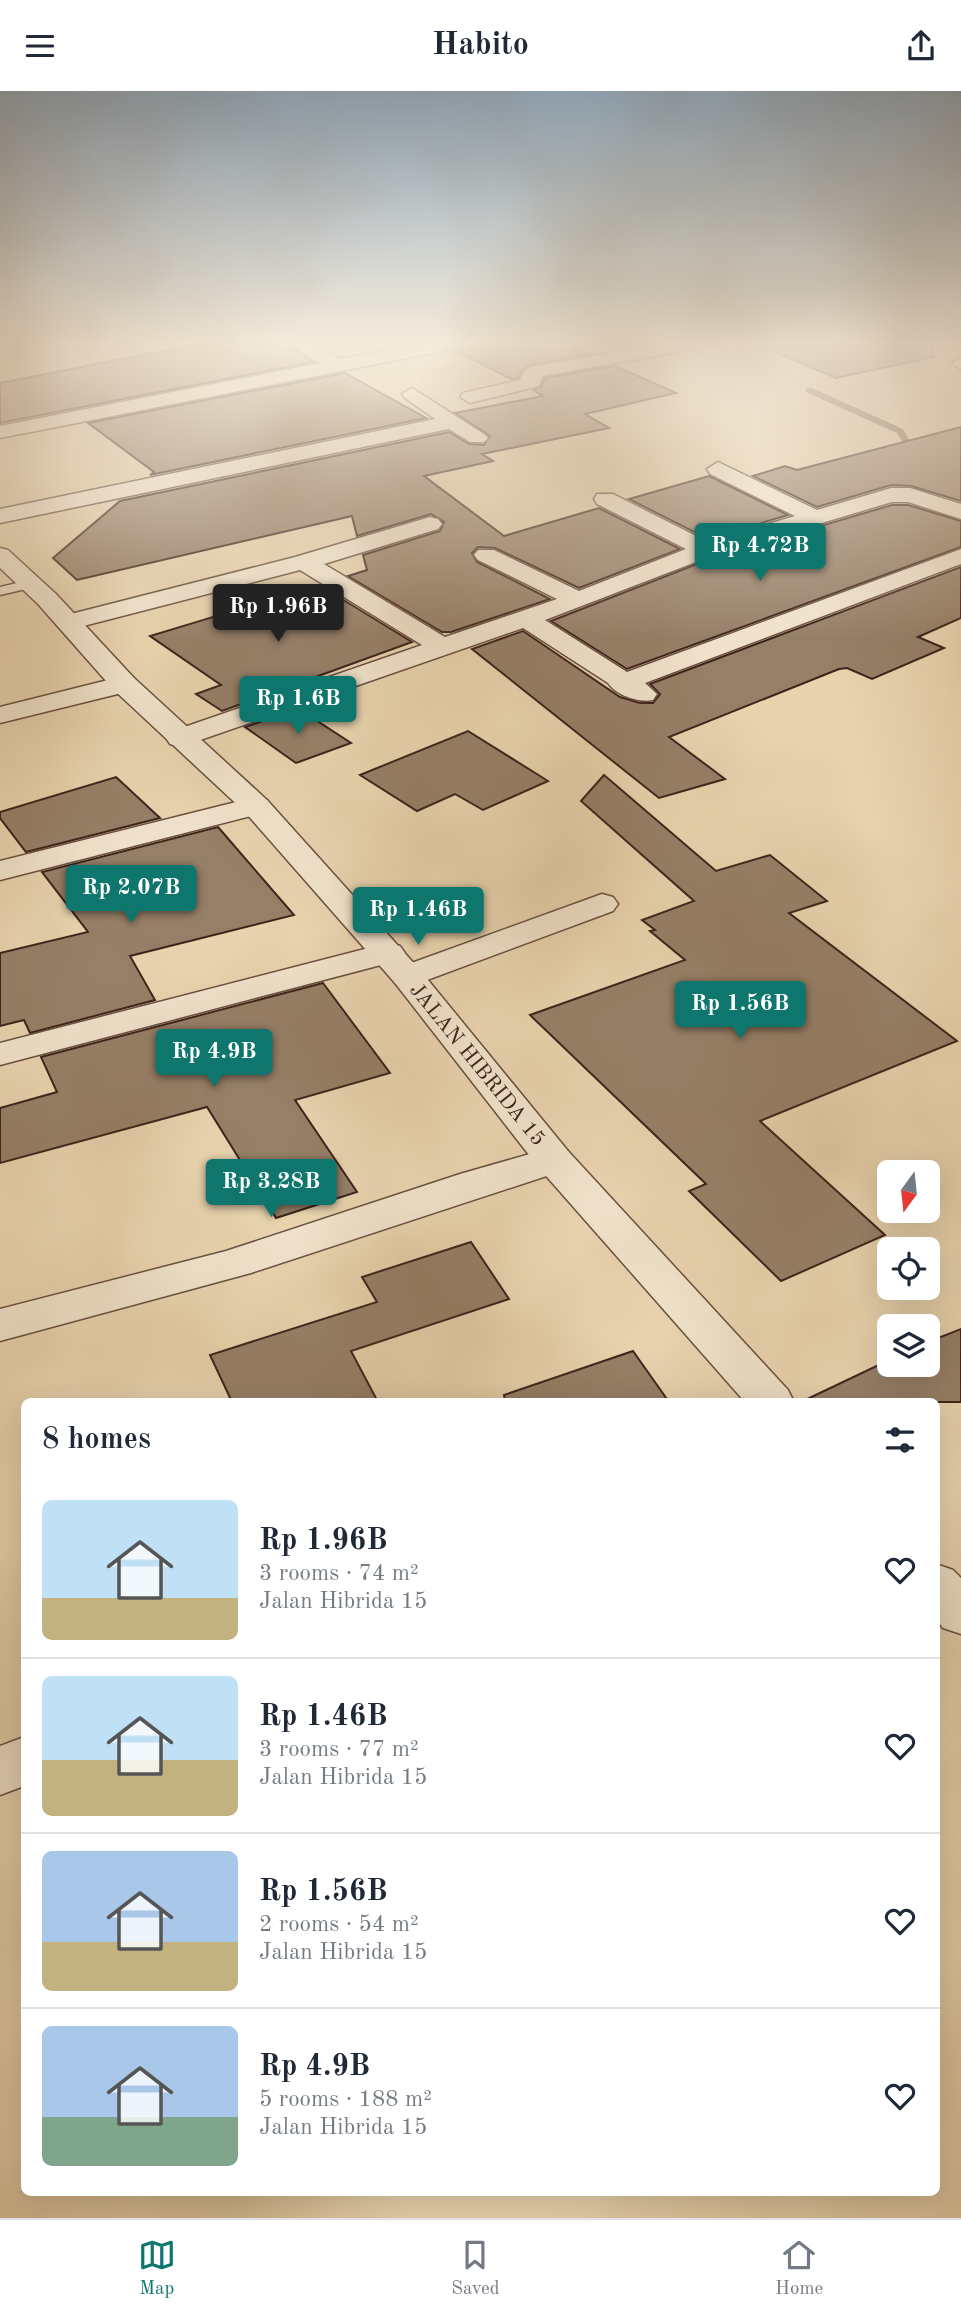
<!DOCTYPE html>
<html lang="en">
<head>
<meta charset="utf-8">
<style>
	:root { --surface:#fff; --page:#f2f2f3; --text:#1f2937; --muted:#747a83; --line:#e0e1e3; --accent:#0f766e }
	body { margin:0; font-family:"Old Standard TT",serif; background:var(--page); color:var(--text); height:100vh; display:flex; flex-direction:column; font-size:26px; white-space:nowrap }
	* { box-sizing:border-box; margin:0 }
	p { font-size:23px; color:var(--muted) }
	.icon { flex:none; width:38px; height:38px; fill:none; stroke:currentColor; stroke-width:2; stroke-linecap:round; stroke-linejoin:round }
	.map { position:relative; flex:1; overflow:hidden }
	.side { position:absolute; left:21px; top:1307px; width:919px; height:798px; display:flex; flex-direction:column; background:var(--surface); border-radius:10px; box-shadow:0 7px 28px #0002 }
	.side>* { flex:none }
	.needle { width:46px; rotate:195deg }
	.tools { position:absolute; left:877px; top:1069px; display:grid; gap:14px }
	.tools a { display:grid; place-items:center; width:63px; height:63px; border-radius:10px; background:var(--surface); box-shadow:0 7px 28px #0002; font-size:35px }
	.price { position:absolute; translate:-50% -60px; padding:0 16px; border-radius:7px; background:var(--accent); color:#fff; font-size:23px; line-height:46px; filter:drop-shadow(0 2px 4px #0008) }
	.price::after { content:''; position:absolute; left:50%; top:42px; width:21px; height:16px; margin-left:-10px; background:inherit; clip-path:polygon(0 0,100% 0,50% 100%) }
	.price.selected { background:#222; color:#fff }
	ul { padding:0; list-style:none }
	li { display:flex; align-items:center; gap:21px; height:175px; padding:0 21px }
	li+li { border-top:2px solid var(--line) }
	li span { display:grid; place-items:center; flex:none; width:196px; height:140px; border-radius:10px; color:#555 }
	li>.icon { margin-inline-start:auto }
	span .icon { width:84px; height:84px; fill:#fffc; stroke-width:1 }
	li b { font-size:30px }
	h2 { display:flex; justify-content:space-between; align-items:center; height:84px; padding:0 21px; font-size:30px }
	header { display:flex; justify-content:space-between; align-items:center; height:91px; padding:0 21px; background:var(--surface); font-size:32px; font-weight:600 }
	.tabs { display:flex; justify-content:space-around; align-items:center; height:98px; border-top:2px solid var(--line); background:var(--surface); font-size:19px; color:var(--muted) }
	.tabs a { display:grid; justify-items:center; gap:4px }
	.tabs .selected { color:var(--accent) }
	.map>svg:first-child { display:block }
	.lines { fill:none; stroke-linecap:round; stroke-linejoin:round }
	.stream { fill:#816a55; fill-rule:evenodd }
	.building { fill:#967f67; stroke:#3d241b; stroke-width:2 }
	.service-casing { stroke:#685040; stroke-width:3 }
	.minor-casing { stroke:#685040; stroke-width:3 }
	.tertiary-casing { stroke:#685040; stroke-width:3 }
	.service { fill:#f0e2ca; fill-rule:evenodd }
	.minor { fill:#f0e2ca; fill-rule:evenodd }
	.tertiary { fill:#f0e2ca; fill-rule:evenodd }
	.labels { text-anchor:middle; stroke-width:5; stroke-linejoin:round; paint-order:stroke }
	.street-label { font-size:21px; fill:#3d241b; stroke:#f0e2ca }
</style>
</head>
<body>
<header><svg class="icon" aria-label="menu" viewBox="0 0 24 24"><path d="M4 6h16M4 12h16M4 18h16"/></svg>Habito<svg class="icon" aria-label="share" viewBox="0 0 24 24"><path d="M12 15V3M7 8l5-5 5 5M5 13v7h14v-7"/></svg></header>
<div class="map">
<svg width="961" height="2127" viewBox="0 0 961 2127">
	<rect width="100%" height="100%" fill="#e8d3ae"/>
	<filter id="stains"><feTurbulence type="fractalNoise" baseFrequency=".00286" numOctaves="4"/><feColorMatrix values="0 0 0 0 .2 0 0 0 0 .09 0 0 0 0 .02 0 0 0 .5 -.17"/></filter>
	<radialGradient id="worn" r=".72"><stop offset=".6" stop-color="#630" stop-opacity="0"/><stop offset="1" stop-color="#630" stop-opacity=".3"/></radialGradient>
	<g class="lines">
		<!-- stream -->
		<polygon class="stream" points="806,297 812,297 903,338 911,352 925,362 918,364 905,355 897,342 806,301"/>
	</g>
	<!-- building -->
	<g class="building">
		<polygon points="218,249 282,249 313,271 0,332 0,292"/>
		<polygon points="480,249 576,249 576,258 588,263 530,274 524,277 518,287 511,288 456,260 470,257"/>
		<polygon points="747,249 932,249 934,266 836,287"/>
		<polygon points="615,275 676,302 585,323 609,337 482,363 493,370 424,385 504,445 599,417 680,458 579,497 495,457 478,456 472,462 477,471 550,508 451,541 442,541 348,485 367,479 363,464 440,440 444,431 431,423 357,445 352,425 77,489 53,467 120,410 449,341 469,353 484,354 490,345 455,322 543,305 533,299 541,296 545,287"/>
		<polygon points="345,282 426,327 150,384 154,381 88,332"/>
		<polygon points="961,336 961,410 911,395 891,394 817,416 753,385 785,375 797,379"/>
		<polygon points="709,385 788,424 708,448 629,408"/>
		<polygon points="892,414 908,414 961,430 961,456 627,578 551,530 715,466"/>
		<polygon points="961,476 961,527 918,546 944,557 872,588 847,577 839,578 669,646 725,688 659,707 472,558 523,540 620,606 640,612 653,612 660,603 650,593"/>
		<polygon points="319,494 412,551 222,620 196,603 221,594 150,545"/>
		<polygon points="299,618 351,652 296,672 245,636"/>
		<polygon points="468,640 548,690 483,719 455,703 417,720 360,684"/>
		<polygon points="604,684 716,780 770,764 827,810 789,822 957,950 760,1030 885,1144 781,1190 689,1100 706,1093 530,924 685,869 650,840 655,839 642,829 694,810 581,710"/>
		<polygon points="116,686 160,727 26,761 0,727 0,721"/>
		<polygon points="218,736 294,824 130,865 155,909 30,942 24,929 0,935 0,862 88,841 42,781"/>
		<polygon points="323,892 390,982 295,1009 357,1101 276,1127 207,1016 0,1072 0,1017 57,1001 41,966"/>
		<polygon points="471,1151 509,1208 351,1260 378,1311 232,1311 210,1264 377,1211 362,1186"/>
		<polygon points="961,1238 961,1311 801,1311 889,1269 889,1274 928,1274 928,1251"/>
		<polygon points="633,1260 669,1311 505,1311 504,1304"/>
	</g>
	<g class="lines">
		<defs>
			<g id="service">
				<polygon points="961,266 961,278 952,272"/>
				<polygon points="30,489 34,490 34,496 0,504 0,496"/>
			</g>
			<g id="minor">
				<polygon points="284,249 306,249 341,268 441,249 478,249 469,255 0,347 0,335 320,272"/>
				<polygon points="680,249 719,249 710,255 543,285 539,295 470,312 460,306 463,302 520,289 526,278 531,276"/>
				<polygon points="412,297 484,343 488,347 484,351 470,351 449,338 0,432 0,418 435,328 405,307 402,303"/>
				<path d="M718,371l99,48 74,-22h19l51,16v15l-53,-17h-16l-178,53 -169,65 82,52 334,-123v15l-316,119 12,11 -4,6c-15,3 -37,-5 -45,-17l-85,-55 -343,119 -10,-3 -4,-6 4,-6 252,-87 -122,-75 -232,60 -9,-3 -4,-5 4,-5 236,-60 135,-40 8,2 4,5 -4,5 -114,35 121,73 112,-38 -79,-39 -4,-5 4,-5h16l85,41 107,-42 -89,-45 -3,-5 3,-5h16l95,48 87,-26 -85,-42 -3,-5z"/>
				<polygon points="124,585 134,587 138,593 134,599 0,632 0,616"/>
				<polygon points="256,706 267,709 271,715 267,721 0,789 0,770"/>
				<polygon points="602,803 613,806 618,813 613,820 419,892 407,895 395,892 390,885 395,878"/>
				<polygon points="388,852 400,855 405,862 400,869 0,974 0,952"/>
				<polygon points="554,1056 568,1060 573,1069 568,1078 251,1182 0,1250 0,1218 226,1160 460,1083"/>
				<polygon points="24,1646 24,1695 0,1704 0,1655"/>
			</g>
			<g id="tertiary">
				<polygon points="0,457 8,459 56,503 134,587 267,709 419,878 568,1060 788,1299 794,1311 745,1311 540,1078 395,892 245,721 114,599 38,513 0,477"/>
				<polygon points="936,1473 953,1479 961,1487 961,1543 943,1537 936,1528"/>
			</g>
		</defs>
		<!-- service casing -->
		<use href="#service" class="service-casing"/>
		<!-- minor casing -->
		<use href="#minor" class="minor-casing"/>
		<!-- tertiary casing -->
		<use href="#tertiary" class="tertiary-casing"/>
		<!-- service -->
		<use href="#service" class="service"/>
		<!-- minor -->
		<use href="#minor" class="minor"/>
		<!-- tertiary -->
		<use href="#tertiary" class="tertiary"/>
	</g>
	<!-- sky -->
	<linearGradient id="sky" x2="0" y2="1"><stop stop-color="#91a9bd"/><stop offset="0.46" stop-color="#f5ebdb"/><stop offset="1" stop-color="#f5ebdb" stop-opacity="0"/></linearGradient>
	<rect width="961" height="547" fill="url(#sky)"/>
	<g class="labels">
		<!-- street labels -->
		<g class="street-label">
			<text transform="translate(478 973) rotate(51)" y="7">JALAN HIBRIDA 15</text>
		</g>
	</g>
	<rect width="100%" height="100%" filter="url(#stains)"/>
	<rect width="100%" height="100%" fill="url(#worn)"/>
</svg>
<div class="tools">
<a><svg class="needle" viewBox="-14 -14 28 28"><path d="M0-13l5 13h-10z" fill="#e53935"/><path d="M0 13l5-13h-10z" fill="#747a83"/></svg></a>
<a><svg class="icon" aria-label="locate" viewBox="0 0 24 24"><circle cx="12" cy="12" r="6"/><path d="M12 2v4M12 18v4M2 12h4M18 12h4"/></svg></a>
<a><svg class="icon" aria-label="layers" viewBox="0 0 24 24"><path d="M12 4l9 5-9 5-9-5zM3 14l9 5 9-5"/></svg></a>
</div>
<b class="price" style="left:760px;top:492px">Rp 4.72B</b>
<b class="price selected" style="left:278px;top:553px">Rp 1.96B</b>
<b class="price" style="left:298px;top:645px">Rp 1.6B</b>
<b class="price" style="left:131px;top:834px">Rp 2.07B</b>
<b class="price" style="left:418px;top:856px">Rp 1.46B</b>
<b class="price" style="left:740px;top:950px">Rp 1.56B</b>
<b class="price" style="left:214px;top:998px">Rp 4.9B</b>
<b class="price" style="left:271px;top:1128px">Rp 3.28B</b>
<section class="side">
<h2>8 homes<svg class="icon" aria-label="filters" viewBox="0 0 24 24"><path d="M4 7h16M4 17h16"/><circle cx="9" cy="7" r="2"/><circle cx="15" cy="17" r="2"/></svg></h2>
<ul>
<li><span style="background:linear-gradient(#bfe0f5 70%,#c2b280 0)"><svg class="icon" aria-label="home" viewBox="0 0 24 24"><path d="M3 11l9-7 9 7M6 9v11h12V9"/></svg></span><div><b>Rp 1.96B</b><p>3 rooms · 74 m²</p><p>Jalan Hibrida 15</p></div><svg class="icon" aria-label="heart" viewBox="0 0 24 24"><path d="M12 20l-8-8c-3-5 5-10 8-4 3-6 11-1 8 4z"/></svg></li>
<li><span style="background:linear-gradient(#bfe0f5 60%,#c2b280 0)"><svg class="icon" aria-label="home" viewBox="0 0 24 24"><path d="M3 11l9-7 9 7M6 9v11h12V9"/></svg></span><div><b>Rp 1.46B</b><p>3 rooms · 77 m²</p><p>Jalan Hibrida 15</p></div><svg class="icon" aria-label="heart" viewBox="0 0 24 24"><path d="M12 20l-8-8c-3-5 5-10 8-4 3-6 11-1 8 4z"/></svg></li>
<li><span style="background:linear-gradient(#a9c7e8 65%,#c2b280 0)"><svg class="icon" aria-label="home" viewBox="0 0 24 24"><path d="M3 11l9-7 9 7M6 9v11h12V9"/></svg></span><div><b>Rp 1.56B</b><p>2 rooms · 54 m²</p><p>Jalan Hibrida 15</p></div><svg class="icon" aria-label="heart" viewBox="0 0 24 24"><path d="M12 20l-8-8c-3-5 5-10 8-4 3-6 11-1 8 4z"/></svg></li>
<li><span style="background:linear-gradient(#a9c7e8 65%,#7fa58c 0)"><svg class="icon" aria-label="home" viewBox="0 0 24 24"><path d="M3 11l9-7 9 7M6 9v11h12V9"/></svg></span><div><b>Rp 4.9B</b><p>5 rooms · 188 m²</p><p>Jalan Hibrida 15</p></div><svg class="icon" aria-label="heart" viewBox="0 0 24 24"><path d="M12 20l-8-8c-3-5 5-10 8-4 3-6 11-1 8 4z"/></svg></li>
</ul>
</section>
</div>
<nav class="tabs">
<a class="selected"><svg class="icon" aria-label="map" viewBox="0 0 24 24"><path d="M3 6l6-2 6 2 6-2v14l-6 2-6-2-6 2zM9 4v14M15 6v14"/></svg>Map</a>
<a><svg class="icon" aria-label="saved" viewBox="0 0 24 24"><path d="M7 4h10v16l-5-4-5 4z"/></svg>Saved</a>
<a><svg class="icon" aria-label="home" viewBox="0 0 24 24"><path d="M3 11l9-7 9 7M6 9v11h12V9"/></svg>Home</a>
</nav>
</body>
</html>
